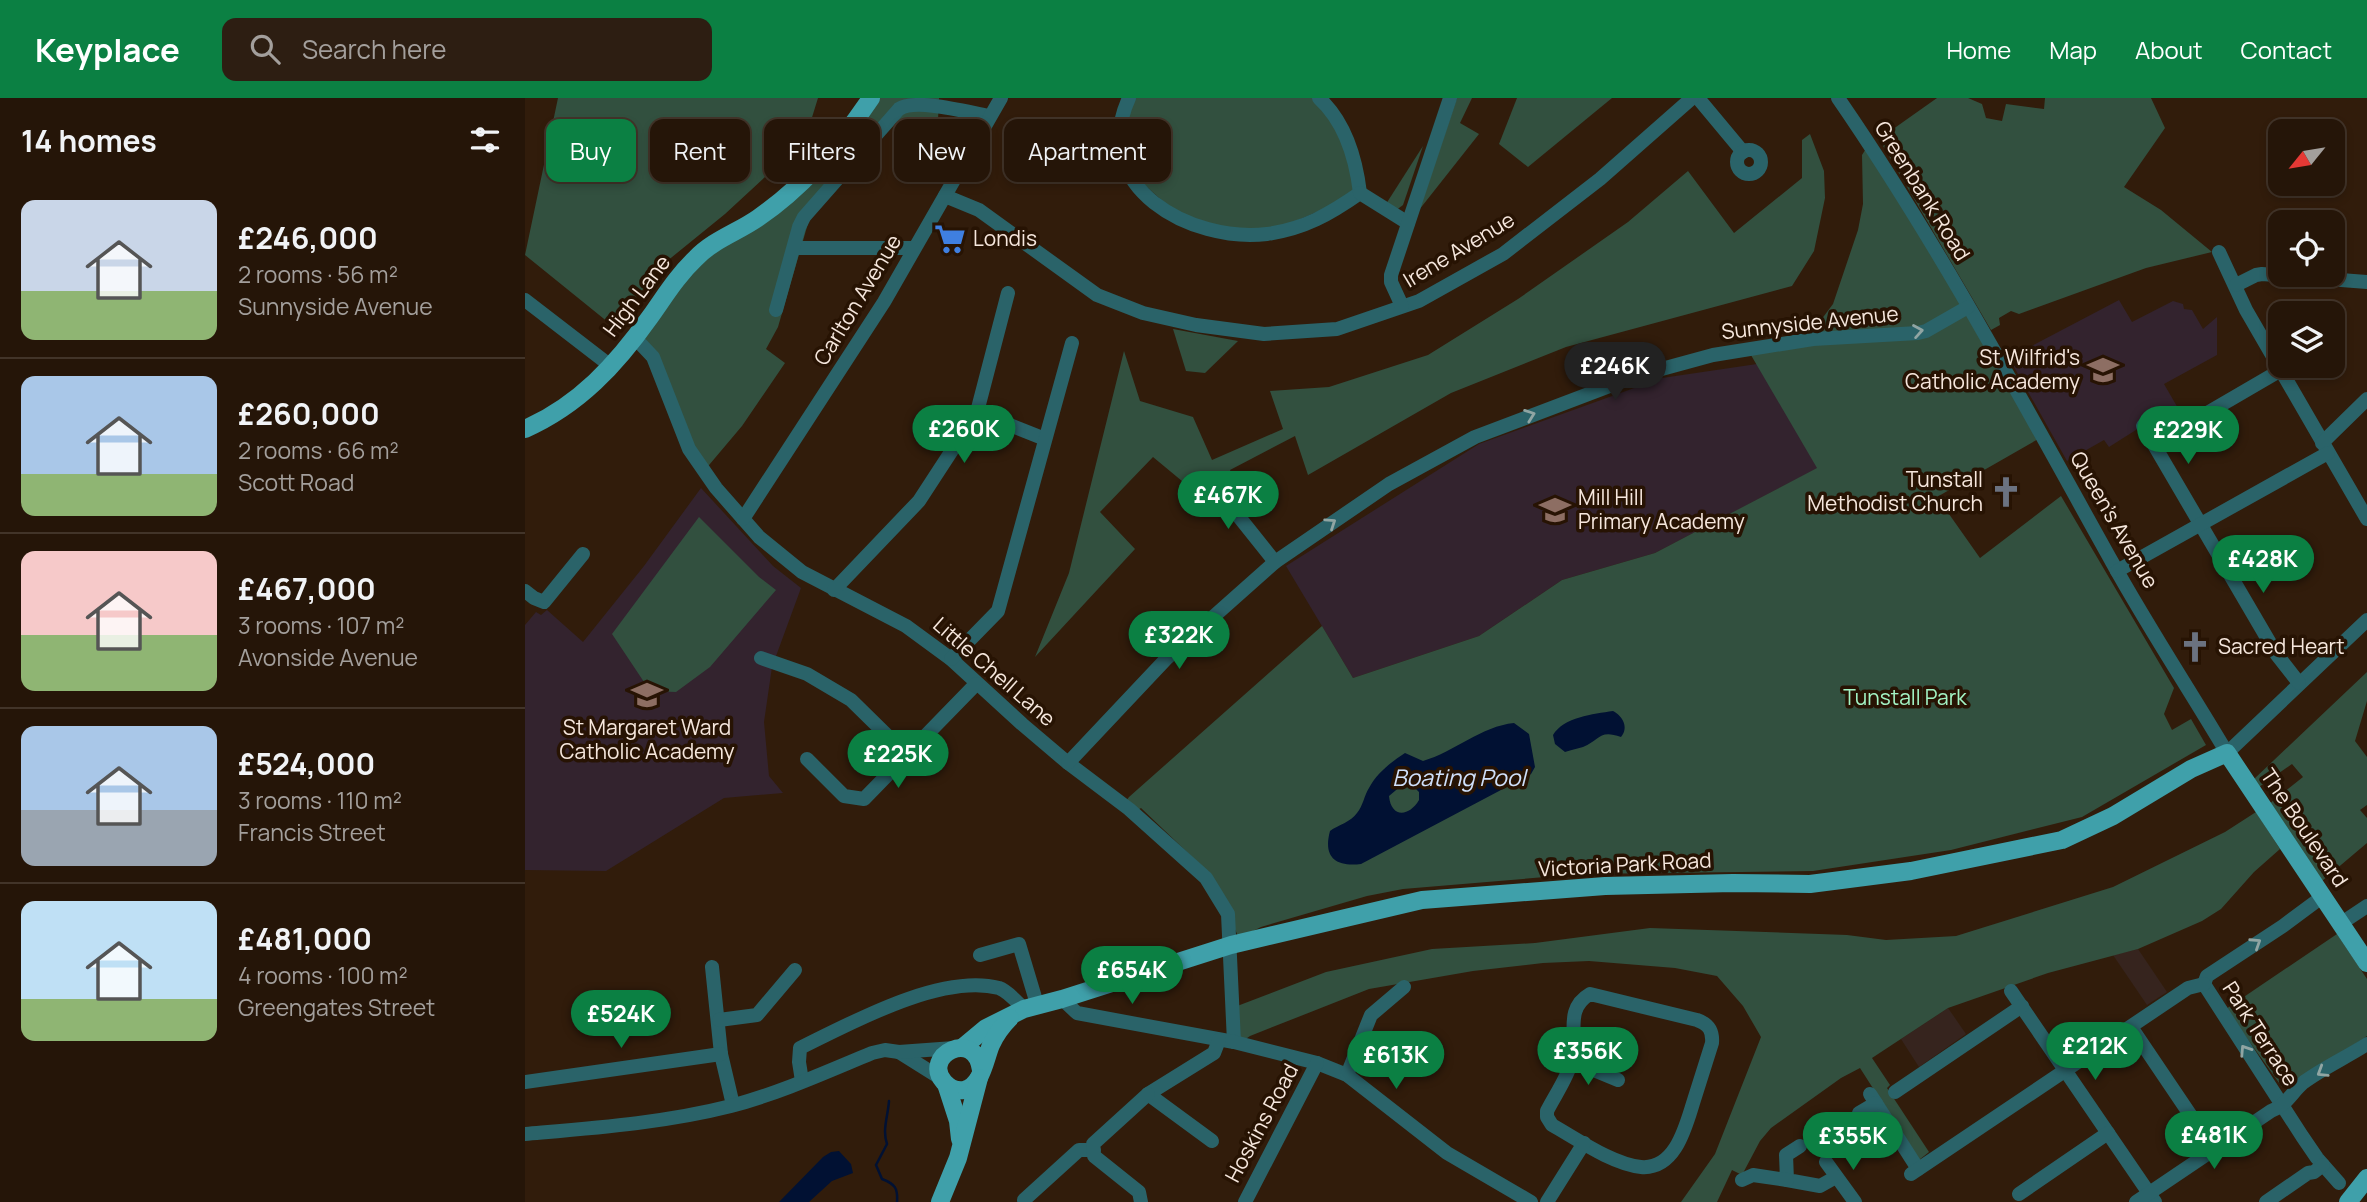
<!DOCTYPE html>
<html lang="en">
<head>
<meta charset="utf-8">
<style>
	:root { --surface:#251508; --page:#2d1e12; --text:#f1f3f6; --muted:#a39f9c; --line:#423429; --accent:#0b8043 }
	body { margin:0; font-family:Manrope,sans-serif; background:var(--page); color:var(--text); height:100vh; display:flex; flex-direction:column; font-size:26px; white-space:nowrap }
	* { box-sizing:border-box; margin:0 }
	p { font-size:23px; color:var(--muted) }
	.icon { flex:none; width:38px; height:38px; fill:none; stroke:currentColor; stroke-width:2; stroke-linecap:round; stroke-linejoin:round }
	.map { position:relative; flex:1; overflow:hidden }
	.sheet { display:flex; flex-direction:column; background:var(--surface); width:525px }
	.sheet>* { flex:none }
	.banner { position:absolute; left:21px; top:21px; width:665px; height:63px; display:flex; gap:14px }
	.needle { width:46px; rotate:240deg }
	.tools { position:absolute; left:1743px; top:21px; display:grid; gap:14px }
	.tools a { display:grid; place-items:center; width:77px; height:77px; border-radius:14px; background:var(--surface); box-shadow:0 4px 10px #0003,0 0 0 2px var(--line); font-size:35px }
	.price { position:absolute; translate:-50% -60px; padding:0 16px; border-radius:24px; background:var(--accent); color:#fff; font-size:23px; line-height:46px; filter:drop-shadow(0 2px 4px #0008) }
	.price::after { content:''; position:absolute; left:50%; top:42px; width:21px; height:16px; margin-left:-10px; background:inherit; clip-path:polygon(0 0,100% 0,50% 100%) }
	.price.active { background:#222; color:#fff }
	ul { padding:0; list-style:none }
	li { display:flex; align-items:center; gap:21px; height:175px; padding:0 21px }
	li+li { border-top:2px solid var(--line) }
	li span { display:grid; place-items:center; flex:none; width:196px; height:140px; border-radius:14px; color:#555 }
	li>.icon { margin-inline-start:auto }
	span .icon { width:84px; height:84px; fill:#fffc; stroke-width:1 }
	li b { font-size:30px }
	h2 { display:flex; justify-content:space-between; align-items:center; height:84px; padding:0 21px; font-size:30px }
	.pill { padding:0 24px; border-radius:14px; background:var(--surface); box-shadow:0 4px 10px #0003,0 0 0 2px var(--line); font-size:24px; line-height:63px }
	.pill.active { background:var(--accent); color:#fff }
	header { display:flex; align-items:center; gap:42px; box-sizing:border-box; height:98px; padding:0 35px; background:var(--accent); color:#fff }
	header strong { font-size:33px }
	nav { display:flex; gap:38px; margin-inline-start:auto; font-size:24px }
	.search { width:490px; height:63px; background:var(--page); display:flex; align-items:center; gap:18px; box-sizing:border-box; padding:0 24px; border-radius:14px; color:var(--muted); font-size:26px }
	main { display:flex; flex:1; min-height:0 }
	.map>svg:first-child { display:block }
	.industrial { fill:#36241e }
	.education { fill:#33232e }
	.green { fill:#32503f }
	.water { fill:#011133; fill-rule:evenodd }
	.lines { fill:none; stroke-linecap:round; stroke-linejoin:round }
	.stream { stroke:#011133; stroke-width:2.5 }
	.minor { stroke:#2a6369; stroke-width:14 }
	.major { stroke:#3fa0aa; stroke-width:18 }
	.oneway { stroke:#90a5a3 }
	.labels { text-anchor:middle; stroke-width:7; stroke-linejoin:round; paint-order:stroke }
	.street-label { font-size:21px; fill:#f6e7dd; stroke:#271303 }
	.poi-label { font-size:21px; fill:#f6e7dd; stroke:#271303; text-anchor:start }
	.park-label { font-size:21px; fill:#a3f4c5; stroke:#271303 }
	.water-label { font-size:23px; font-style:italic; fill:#cfe0fb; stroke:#271303 }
</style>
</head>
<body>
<header>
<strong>Keyplace</strong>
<div class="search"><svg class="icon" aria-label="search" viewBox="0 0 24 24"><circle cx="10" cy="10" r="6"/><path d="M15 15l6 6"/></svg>Search here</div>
<nav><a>Home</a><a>Map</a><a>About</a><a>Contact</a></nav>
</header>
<main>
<section class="sheet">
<h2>14 homes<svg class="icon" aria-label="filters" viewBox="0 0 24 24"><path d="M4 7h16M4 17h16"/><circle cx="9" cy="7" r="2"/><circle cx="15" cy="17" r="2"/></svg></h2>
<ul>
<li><span style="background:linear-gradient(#c9d6e8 65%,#8fb573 0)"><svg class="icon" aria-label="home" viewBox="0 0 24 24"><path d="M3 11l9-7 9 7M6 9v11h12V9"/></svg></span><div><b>£246,000</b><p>2 rooms · 56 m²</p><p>Sunnyside Avenue</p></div></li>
<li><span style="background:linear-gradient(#a9c7e8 70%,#8fb573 0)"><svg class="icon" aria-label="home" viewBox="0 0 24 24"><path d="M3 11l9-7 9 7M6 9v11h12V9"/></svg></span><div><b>£260,000</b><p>2 rooms · 66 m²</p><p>Scott Road</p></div></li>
<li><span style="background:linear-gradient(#f6c9c9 60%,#8fb573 0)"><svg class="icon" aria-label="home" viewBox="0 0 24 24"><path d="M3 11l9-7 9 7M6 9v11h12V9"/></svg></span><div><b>£467,000</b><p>3 rooms · 107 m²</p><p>Avonside Avenue</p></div></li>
<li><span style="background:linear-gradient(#a9c7e8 60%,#9aa5b1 0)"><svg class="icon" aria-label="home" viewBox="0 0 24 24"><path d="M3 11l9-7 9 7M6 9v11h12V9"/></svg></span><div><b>£524,000</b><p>3 rooms · 110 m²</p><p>Francis Street</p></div></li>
<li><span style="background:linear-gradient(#bfe0f5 70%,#8fb573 0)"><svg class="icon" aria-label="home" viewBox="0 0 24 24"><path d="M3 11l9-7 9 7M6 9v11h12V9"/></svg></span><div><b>£481,000</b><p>4 rooms · 100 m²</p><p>Greengates Street</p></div></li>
</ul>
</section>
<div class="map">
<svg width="1842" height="1104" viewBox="0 0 1842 1104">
	<rect width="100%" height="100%" fill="#311c0b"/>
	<!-- industrial -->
	<g class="industrial">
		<polygon points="1613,851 1642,894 1622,907 1588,857"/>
		<polygon points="1423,910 1441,936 1394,969 1376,941"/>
	</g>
	<!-- education -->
	<g class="education">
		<polygon points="1594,202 1607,224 1648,203 1658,206 1659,211 1667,212 1678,231 1692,219 1692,257 1639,286 1657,317 1628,333 1622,325 1584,349 1579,342 1542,363 1484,260"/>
		<polygon points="1232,266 1293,370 1130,455 1037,482 954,538 828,580 761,468 954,346 1137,280"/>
		<polygon points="176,390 248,468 276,490 247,569 239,624 244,678 258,695 199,700 81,773 0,772 0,527 11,514 16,517 22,512 58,544 119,468"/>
	</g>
	<!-- green -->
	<g class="green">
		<polygon points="33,0 293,0 280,42 200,116 136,168 89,229 0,157"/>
		<polygon points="345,0 414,0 413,22 399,40 366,22 284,122 253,229 241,251 260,265 217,328 179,373 142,298 110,240 151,180 231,121"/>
		<polygon points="604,0 794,0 811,20 835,95 741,136 660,123 603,72 597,24"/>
		<polygon points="932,0 947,0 935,25 954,36 894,112"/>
		<polygon points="992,0 1087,0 1003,69 974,46"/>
		<polygon points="1412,0 1443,0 1457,6 1461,20 1477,23 1481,6 1519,11 1520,0 1626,0 1640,30 1599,89 1636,112 1687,154 1621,170 1494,216 1486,213 1474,220 1475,227 1466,232 1354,41"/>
		<polygon points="590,26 590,59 600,86 570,68 568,54"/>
		<polygon points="1285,36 1299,73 1300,100 1289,153 1267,188 1041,249 926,295 783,377 770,338 705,372 716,404 704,422 628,359 575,414 610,451 510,559 544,475 599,253 615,303 668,319 687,362 758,331 745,293 804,289 903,257 993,201 1103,124 1163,73 1209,135 1277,80 1277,42"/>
		<polygon points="1344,46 1515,340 1412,399 1455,460 1536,398 1649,590 1639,616 1647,632 1666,621 1681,647 1557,719 1426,752 1288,773 1056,776 878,791 842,798 736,829 714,840 684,775 616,710 608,715 598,707 604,699 797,528 828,580 954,538 1037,482 1130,455 1292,370 1223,252 1288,241 1287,234 1308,206 1333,132 1338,106 1337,57"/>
		<polygon points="898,48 878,107 870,113 861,106"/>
		<polygon points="648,231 713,243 680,275 661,273"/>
		<polygon points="174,419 234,479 251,492 185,569 151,594 125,593 87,536"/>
		<polygon points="1842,574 1842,603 1830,643 1842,659 1842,707 1835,712 1842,720 1842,745 1797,783 1744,706 1778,679 1767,666 1734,689 1729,681"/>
		<polygon points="1731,714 1755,751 1729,774 1696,811 1677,823 1613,851 1523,875 1423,910 1347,960 1365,987 1362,990 1404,1054 1394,1062 1335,970 1316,980 1246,1030 1235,1043 1217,1077 1207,1072 1192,1104 1156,1104 1190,1056 1236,939 1218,908 1192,878 1150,870 1064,863 1018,865 948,873 844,891 725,938 715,945 707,910 801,874 907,851 1010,845 1125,830 1322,837 1361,842 1431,838 1588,789 1700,734"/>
		<polygon points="1812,836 1842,881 1842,938 1764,989 1757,989 1701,911"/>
	</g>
	<!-- water -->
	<g class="water">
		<path d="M1088,613c10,5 16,17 8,26 -22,-8 -21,3 -38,10 -6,2 -13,3 -18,5l-10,-8 -2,-9c11,-18 40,-21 60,-24z"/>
		<path d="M989,625l15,11 6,33 -4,7 -170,90c-26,3 -38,-7 -31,-33 8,-6 21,-9 27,-18 6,-7 7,-17 12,-25 8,-15 22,-26 36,-35l18,8c31,-9 59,-35 91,-38zM885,685l9,9v8c-10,17 -28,18 -30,-4l13,-11z"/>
		<polygon points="314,1053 326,1066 328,1075 307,1083 284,1104 254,1104 298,1059 306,1054"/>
	</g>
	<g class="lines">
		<!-- stream -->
		<path class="stream" d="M364,1003c-1,15 -7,29 -2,43l-11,21 6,14c13,5 16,9 15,23"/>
		<!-- minor -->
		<g class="minor">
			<path d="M604,0c-41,89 62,145 138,136 37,-5 63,-20 93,-41"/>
			<path d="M794,0c26,24 37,61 41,95"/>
			<polyline points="1173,0 1218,54"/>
			<path d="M1313,0c102,148 187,308 274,464 36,65 77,127 115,191l140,-133"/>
			<circle cx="1224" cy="64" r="12"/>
			<polyline points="835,95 883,125"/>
			<polyline points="420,98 454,112 572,197 618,215 671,227 739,236 812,231 894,203 978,156 1075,81 1167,0"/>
			<polyline points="269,150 389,150"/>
			<polyline points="1694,154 1721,212 1842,421"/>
			<polyline points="1711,187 1731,177 1737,176 1842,184"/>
			<polyline points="0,202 87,269"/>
			<polyline points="877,208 866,184 866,177 925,0"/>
			<path d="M251,212l23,-83 5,-10 95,-108c17,-11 68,3 90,7"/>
			<polyline points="110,240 128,259 164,351 191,390 234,439 277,474 381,528 426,561 497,626 543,665 604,711 681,780 703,816 709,944"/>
			<polyline points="452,314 520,341"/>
			<polyline points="1618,328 1752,557 1774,585"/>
			<polyline points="1797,345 1842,301"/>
			<polyline points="1629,346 1756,272"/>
			<polyline points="683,380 750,464"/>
			<polyline points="218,421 359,204 476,0"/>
			<polyline points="1592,473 1803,355"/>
			<polyline points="309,492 394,403 452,314 483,195"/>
			<polyline points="0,493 9,500 19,504 58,456"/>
			<polyline points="236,560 282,576 326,602 382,657"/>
			<polyline points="426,561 473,513 547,245"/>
			<polyline points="282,661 319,698 339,701 451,586"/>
			<polyline points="543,665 642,560 750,464 864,386 950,339 1111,278 1188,257 1288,241 1393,235 1401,233 1443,209"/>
			<polyline points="1815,826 1842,808"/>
			<polyline points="455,857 494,846 512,906"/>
			<polyline points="187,869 196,956 208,1007"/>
			<polyline points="1679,886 1777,1038 1792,1060 1814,1085"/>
			<polyline points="1679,886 1682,878 1758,828 1797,799"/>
			<polyline points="1486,893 1630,1104"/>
			<path d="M1065,896l107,26c12,4 16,11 15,23 -6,19 -12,38 -18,57 -8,25 -18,70 -53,67 -29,-3 -64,-28 -89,-42l-5,-8v-6c8,-16 21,-34 25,-51 6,-25 -8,-51 18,-66z"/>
			<polyline points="537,901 552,915 709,944 792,965 822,977 922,1055 1006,1104"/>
			<polyline points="194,922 232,917 270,872"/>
			<polyline points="1606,929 1689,1052"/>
			<polyline points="374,954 417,981"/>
			<polyline points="1047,963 1093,982"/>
			<polyline points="822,977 846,917 879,889"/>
			<path d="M277,983l-3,-19 1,-14c51,-25 141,-75 199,-60 9,3 18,14 25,21"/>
			<polyline points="0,984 196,956"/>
			<polyline points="1370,994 1497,908"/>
			<polyline points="1345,996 1393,1071"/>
			<polyline points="1334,1015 1351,1005"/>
			<path d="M0,1036c69,-6 139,-11 206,-28 49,-13 95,-34 141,-53l13,-3 14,2 55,-4"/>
			<polyline points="687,1043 623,996 689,955 694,942"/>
			<polyline points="1275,1048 1261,1057 1262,1082 1295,1088 1311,1079"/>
			<polyline points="1301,1064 1330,1104"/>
			<polyline points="1386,1076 1663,890 1679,886"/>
			<polyline points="1217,1082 1228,1077 1262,1082"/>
			<polyline points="1494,1096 1583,1035"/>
			<polyline points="499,1102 554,1052 569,1052"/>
			<polyline points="616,1104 614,1094 569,1058 568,1046 623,996"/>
			<polyline points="720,1104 792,965"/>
			<polyline points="1022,1104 1059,1045"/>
			<path d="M1611,1104l135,-91c16,-6 20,-18 33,-29 19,-14 43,-25 63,-38"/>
			<polyline points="1741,1104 1783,1075 1789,1074 1798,1067"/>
		</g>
		<!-- major -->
		<g class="major">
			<path d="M0,331c54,-24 91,-64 125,-112 15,-21 27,-41 46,-59 17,-18 42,-26 62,-40 45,-31 83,-75 113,-120"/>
			<polyline points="437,950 461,930 499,911 537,901 706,847 897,802 1080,788 1208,785 1285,786 1386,773 1537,742 1588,718 1666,671 1702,655 1842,865"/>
			<path d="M456,972c-6,-43 -60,-14 -37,12 5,6 12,9 20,8 18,-4 21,-31 27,-45 5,-11 11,-19 19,-27"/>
			<polyline points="421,986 433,1023 435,1041"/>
			<polyline points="415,1104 433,1060 454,980"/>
			<polyline points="1823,1104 1842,1080"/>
		</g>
	</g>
	<!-- one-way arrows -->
	<defs><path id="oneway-chevron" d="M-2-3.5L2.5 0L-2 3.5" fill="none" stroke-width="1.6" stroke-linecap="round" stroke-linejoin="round" transform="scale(1.75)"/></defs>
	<g class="oneway">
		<use href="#oneway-chevron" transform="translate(1393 233) rotate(-10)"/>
		<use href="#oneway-chevron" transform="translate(1005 317) rotate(-20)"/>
		<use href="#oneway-chevron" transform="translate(806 425) rotate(-34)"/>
		<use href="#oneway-chevron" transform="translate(1731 845) rotate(-33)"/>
		<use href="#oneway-chevron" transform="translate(1720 952) rotate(-123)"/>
		<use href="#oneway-chevron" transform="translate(1797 974) rotate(148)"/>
	</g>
	<!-- icons -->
	<defs>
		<symbol id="supermarket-bare" viewBox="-9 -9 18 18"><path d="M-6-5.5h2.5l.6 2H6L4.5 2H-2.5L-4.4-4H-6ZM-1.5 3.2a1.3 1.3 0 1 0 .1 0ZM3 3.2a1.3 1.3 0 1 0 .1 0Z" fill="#3f7fe0" stroke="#271303" stroke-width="2.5" paint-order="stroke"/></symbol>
		<symbol id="school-bare" viewBox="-9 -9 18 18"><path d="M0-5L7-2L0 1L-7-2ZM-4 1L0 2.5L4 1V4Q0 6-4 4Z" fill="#8d6e63" stroke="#271303" stroke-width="2.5" paint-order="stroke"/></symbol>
		<symbol id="church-bare" viewBox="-9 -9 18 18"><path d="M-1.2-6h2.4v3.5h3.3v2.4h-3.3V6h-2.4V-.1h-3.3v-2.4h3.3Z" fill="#6b7280" stroke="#271303" stroke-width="2.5" paint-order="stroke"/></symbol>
	</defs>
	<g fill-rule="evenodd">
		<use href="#supermarket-bare" x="403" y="119" width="44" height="44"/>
		<use href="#school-bare" x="1556" y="250" width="44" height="44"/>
		<use href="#church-bare" x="1459" y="372" width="44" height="44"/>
		<use href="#school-bare" x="1008" y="390" width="44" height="44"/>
		<use href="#church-bare" x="1648" y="527" width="44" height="44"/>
		<use href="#school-bare" x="100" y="575" width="44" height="44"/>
	</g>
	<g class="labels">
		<!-- street labels -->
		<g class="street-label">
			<text transform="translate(1397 93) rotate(58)" y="7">Greenbank Road</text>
			<text transform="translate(934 152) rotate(-31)" y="7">Irene Avenue</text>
			<text transform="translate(112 198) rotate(-53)" y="7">High Lane</text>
			<text transform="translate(333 202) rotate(-59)" y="7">Carlton Avenue</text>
			<text transform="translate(1285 225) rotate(-6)" y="7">Sunnyside Avenue</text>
			<text transform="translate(1589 422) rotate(60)" y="7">Queen's Avenue</text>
			<text transform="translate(469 574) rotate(41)" y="7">Little Chell Lane</text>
			<text transform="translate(1779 730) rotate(56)" y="7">The Boulevard</text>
			<text transform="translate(1100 767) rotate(-3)" y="7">Victoria Park Road</text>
			<text transform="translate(1735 936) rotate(57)" y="7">Park Terrace</text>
			<text transform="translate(737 1025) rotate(-62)" y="7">Hoskins Road</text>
		</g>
		<!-- poi labels -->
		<g class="poi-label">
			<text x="448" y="148">Londis</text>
			<text x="1555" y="267" text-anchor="end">St Wilfrid's<tspan x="1555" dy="24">Catholic Academy</tspan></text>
			<text x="1458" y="389" text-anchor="end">Tunstall<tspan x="1458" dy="24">Methodist Church</tspan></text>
			<text x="1053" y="407">Mill Hill<tspan x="1053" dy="24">Primary Academy</tspan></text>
			<text x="1693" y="556">Sacred Heart</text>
			<text x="122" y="637" text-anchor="middle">St Margaret Ward<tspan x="122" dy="24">Catholic Academy</tspan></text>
		</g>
		<!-- park labels -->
		<g class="park-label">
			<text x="1380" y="607">Tunstall Park</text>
		</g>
		<!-- water labels -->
		<g class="water-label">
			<text x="934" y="688">Boating Pool</text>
		</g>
	</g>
</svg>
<div class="tools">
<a><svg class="needle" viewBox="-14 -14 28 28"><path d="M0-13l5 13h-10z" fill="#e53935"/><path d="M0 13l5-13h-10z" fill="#a39f9c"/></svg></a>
<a><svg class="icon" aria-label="locate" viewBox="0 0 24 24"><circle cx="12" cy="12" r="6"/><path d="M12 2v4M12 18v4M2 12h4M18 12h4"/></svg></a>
<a><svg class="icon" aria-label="layers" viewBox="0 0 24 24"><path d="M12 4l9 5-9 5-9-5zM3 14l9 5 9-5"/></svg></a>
</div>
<b class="price active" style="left:1090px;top:304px">£246K</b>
<b class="price" style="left:439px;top:367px">£260K</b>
<b class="price" style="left:1663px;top:368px">£229K</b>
<b class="price" style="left:703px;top:433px">£467K</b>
<b class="price" style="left:1738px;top:497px">£428K</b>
<b class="price" style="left:654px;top:573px">£322K</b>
<b class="price" style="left:373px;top:692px">£225K</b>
<b class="price" style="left:607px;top:908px">£654K</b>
<b class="price" style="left:96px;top:952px">£524K</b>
<b class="price" style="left:1570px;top:984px">£212K</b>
<b class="price" style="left:1063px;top:989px">£356K</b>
<b class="price" style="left:871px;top:993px">£613K</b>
<b class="price" style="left:1689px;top:1073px">£481K</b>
<b class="price" style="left:1328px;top:1074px">£355K</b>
<div class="banner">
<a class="pill active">Buy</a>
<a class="pill">Rent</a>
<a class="pill">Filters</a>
<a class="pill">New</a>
<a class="pill">Apartment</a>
</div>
</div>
</main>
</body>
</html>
